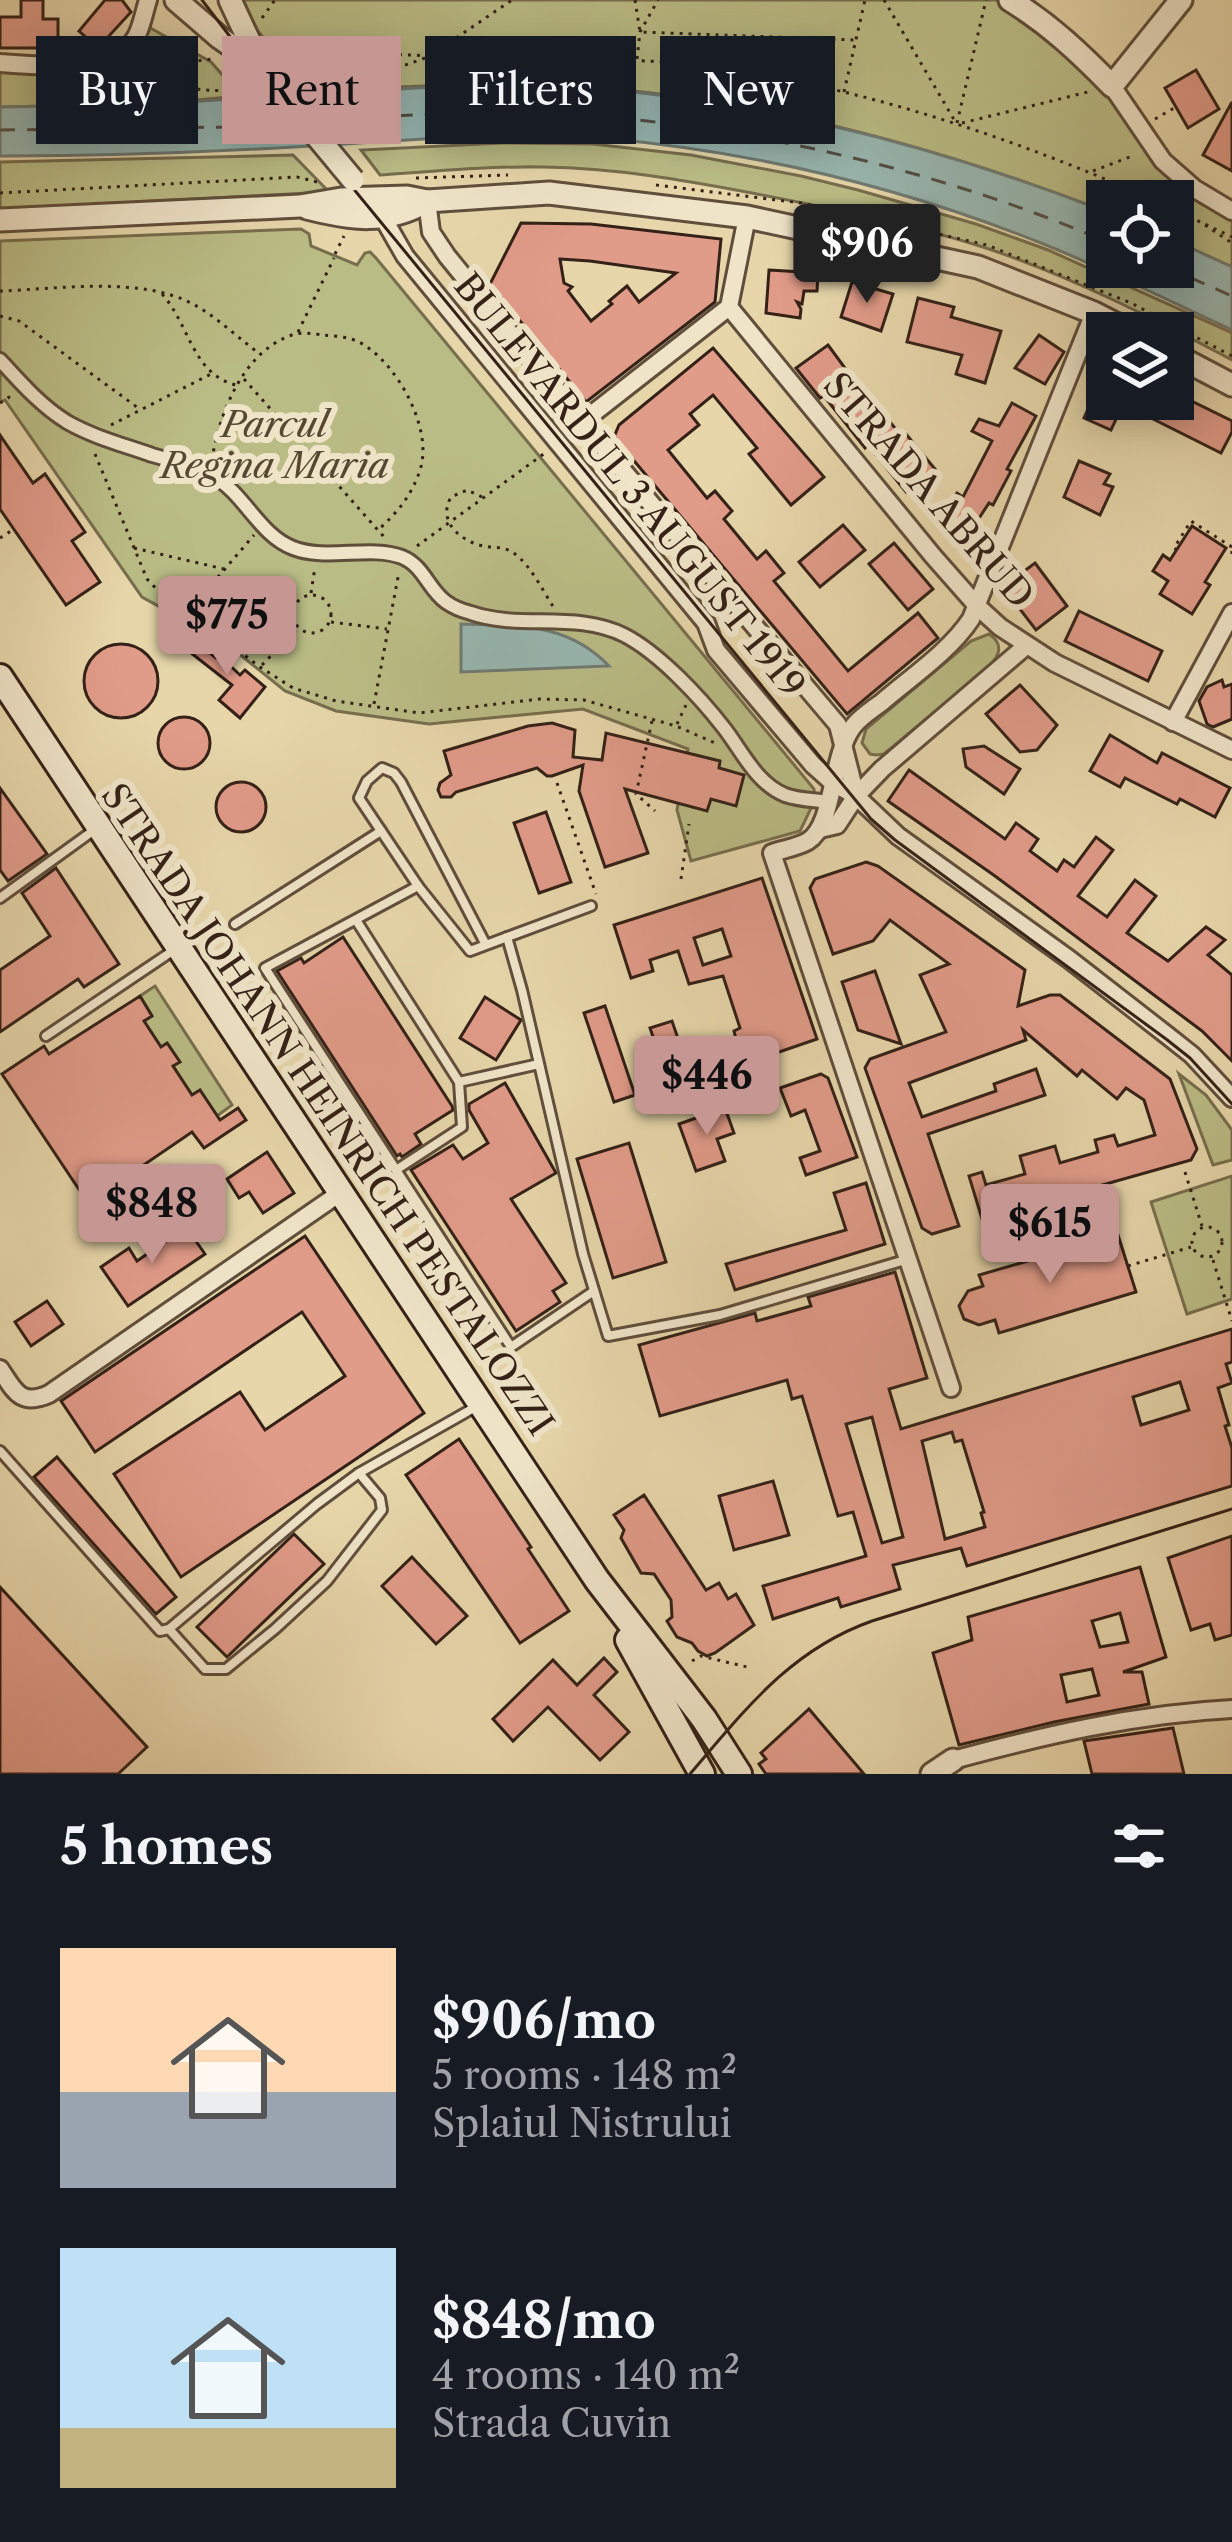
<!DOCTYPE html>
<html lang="en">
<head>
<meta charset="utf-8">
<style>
	:root { --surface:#171b24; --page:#242831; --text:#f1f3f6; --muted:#9ea1a6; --accent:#c59692 }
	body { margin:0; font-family:"Libre Caslon Text",serif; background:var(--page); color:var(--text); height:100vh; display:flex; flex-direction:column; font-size:45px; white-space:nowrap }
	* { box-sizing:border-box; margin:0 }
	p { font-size:39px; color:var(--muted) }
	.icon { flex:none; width:66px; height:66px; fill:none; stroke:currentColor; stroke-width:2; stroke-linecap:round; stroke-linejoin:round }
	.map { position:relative; height:1774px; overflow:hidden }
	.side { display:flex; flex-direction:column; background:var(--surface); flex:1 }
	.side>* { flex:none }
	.top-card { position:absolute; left:36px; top:36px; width:1161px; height:108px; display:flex; gap:24px }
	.controls { position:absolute; left:1086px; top:180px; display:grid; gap:24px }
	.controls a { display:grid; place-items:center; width:108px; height:108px; border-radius:0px; background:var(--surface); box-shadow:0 6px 30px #0003; font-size:60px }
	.price { position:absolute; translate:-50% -102px; padding:0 27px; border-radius:12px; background:var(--accent); color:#111; font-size:39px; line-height:78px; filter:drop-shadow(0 3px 6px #0008) }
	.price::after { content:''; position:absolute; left:50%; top:72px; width:36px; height:27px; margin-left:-18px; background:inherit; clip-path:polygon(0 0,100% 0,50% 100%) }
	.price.current { background:#222; color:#fff }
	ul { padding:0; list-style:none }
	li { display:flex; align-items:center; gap:36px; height:300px; padding:0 60px }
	li span { display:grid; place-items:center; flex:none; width:336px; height:240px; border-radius:0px; color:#555 }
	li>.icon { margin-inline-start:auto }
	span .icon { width:144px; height:144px; fill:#fffc; stroke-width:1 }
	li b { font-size:51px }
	h2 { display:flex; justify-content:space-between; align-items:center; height:144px; padding:0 60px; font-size:51px }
	.chip { padding:0 42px; border-radius:0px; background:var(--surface); box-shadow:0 6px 30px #0003; font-size:42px; line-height:108px }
	.chip.current { background:var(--accent); color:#111 }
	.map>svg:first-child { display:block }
	.green { fill:#babc85; stroke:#776e4e; stroke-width:3 }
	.water { fill:#98b7b1; stroke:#707b73; stroke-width:3 }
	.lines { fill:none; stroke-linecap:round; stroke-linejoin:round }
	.ferry { stroke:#524e45; stroke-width:3; stroke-dasharray:15 12; stroke-linecap:butt }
	.building { fill:#e19b89; stroke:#342117; stroke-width:3; fill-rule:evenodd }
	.service-casing { stroke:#604e3c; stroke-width:14 }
	.pedestrian-casing { stroke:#604e3c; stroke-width:18 }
	.minor-casing { stroke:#604e3c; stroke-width:22 }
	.tertiary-casing { stroke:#604e3c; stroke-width:27 }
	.secondary-casing { stroke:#342117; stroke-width:30 }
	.path { stroke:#342117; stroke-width:3; stroke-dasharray:3 6; stroke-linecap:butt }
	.service { stroke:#efe4c8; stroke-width:8 }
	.pedestrian { stroke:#efe4c8; stroke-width:12 }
	.minor { stroke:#efe4c8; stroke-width:16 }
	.tertiary { stroke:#efe4c8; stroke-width:21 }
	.secondary { stroke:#efe4c8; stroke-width:24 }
	.tram { stroke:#342117; stroke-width:3 }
	.tertiary-bridge-casing { stroke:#604e3c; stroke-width:27; stroke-linecap:butt }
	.tertiary-bridge { stroke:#efe4c8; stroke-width:21 }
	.labels { text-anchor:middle; stroke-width:12; stroke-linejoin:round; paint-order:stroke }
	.park-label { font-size:36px; font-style:italic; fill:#564832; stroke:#efe4c8 }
	.street-label { font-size:36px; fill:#342117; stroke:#efe4c8 }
</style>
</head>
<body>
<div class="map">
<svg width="1232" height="1774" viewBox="0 0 1232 1774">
	<rect width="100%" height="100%" fill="#e6d6aa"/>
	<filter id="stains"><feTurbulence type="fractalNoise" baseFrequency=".00167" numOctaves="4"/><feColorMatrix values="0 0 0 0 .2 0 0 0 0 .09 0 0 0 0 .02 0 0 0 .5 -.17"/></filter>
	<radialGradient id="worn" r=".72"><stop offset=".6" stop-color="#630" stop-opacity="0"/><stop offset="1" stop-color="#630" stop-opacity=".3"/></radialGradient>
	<!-- green -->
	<g class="green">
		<path d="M233,0h777l61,44 86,109 75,58v56l-59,-27v-39h-66v11c-171,-66 -350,-115 -534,-126 -89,-5 -178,2 -267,5z"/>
		<polygon points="145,25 211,62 241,96 151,104 0,107 0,63 97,62"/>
		<path d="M502,143l91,1 98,11 110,21 57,14 118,34 72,26 184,83v27c-81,-43 -162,-84 -249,-113 -76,-24 -153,-39 -231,-54 -69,-13 -137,-25 -208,-26 -54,-1 -109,4 -164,8l-19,-25z"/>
		<polygon points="293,155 329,192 0,209 0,162"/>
		<polygon points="301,229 309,234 311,246 357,265 365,253 370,252 376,258 814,789 815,800 800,831 691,861 677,810 688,749 583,709 429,724 336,711 285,691 227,644 142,597 5,400 0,402 0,241"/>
		<path d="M989,634c15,10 11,21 0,33l-105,87 -8,1 -6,-1 -8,-11 4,-14 105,-88z"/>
		<polygon points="155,986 232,1105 217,1116 200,1090 192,1095 173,1066 179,1061 168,1044 161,1047 144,1021 152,1016 140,996"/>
		<polygon points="1179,1074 1206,1095 1232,1130 1232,1160 1213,1165"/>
		<polygon points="1232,1176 1232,1299 1187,1314 1151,1202"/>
	</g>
	<!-- water -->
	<g class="water">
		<path d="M537,85c198,8 386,56 570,127v55h66v-27l59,27v63c-63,-29 -126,-61 -191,-87 -140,-56 -290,-92 -441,-105 -90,-8 -182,2 -273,7 -109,7 -218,11 -327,11v-49l151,-3 299,-18z"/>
		<path d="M461,624c57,2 106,-2 148,42l-148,6z"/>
	</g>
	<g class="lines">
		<!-- ferry -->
		<g class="ferry">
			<path d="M317,121c88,-6 177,-12 266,-6 172,12 365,58 524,127"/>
			<polyline points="0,130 227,127 295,122"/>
			<polyline points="1166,267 1232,296"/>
		</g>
	</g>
	<!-- building -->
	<g class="building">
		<polygon points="21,0 43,0 43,19 58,19 58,48 0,48 0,17 21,17"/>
		<polygon points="105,0 122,0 131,12 98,48 79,31"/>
		<polygon points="1196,70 1219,109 1188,128 1165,88"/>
		<polygon points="1232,102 1232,171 1203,155"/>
		<path d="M521,223l70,1 130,15 -6,63 -129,100 -96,-118zM560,259l30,2 86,12 -37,29 -12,-16 -18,15 3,3 -21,17 -23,-30 4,-4 -8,-4z"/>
		<polygon points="769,270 818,273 817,291 804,291 802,304 797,302 801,309 800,318 766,313"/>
		<polygon points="852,282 893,294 881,331 841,317"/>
		<polygon points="918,298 954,307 951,317 1001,331 985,383 956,374 962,355 907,342"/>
		<polygon points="1039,335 1064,352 1045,384 1015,368"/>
		<polygon points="828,345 861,390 863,388 902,437 906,434 935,469 906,492 868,445 865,448 824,396 820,398 796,368"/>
		<polygon points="713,348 824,477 791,505 749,454 757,448 713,395 690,414 699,425 668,450 707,498 715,491 732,511 724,519 757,559 766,551 784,573 774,581 848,671 918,613 938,638 847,714 614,437 619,425"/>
		<polygon points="1107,365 1107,399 1173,399 1173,392 1232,421 1232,432 1221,453 1123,404 1111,430 1084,418"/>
		<polygon points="1012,403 1036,416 1007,469 1011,471 993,505 989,503 964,541 938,523 957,493 963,497 992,441 972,431 979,419 999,426"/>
		<polygon points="0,435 33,483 45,474 85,532 72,541 100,582 66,605 0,509"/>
		<polygon points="1079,461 1110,474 1104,484 1113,487 1100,515 1064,497"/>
		<polygon points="843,525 865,550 820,587 799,562"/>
		<polygon points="1192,526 1226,548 1205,582 1210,585 1192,614 1160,594 1168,581 1153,571 1163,555 1170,560"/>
		<polygon points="894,543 933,589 908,610 869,564"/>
		<polygon points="1035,563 1067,606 1036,630 1003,587"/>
		<polygon points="1079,611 1162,651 1148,681 1065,641"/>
		<polygon points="185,632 216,658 219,655 240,675 245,670 265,687 240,718 219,700 232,685 177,642"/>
		<circle cx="121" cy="681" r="37"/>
		<polygon points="1222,680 1224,687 1232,684 1232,719 1213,727 1207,724 1199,701 1207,687"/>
		<polygon points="1020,685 1057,725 1037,750 1020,752 986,714"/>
		<circle cx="184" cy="743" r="26"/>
		<polygon points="552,723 575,730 573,757 602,760 606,733 720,761 719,768 744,775 736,806 711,799 707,811 625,789 648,853 605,867 579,791 583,765 552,776 547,776 537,768 456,792 451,797 441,797 438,790 440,783 451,775 444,751 528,726"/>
		<polygon points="1110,735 1157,763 1162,753 1230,788 1215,817 1180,799 1177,804 1125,778 1120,787 1090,771"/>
		<polygon points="984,746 1020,769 1004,794 966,767 963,749"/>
		<polygon points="909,770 1005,839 1016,823 1038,839 1030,851 1057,871 1064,860 1074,867 1096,837 1113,850 1078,896 1107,917 1135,880 1156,896 1127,933 1168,961 1206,927 1225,940 1208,955 1232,975 1232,1061 1202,1031 1158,998 995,876 888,801"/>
		<circle cx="241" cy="807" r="25"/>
		<polygon points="0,788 47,854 8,881 0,870"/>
		<polygon points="546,812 571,882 539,893 514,823"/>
		<polygon points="866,862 878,866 1025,970 1018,1006 1050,995 1060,995 1170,1079 1197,1149 1191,1160 982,1219 969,1176 982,1172 986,1185 1025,1174 1020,1156 1055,1146 1060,1163 1098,1152 1095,1140 1114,1135 1118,1146 1155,1135 1144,1100 1126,1088 1117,1099 1082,1070 1077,1076 1023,1030 1026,1040 909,1083 922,1117 996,1091 994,1084 1036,1069 1045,1095 928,1134 959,1226 932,1234 922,1228 865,1068 870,1059 946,1032 920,975 949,964 890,920 873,941 833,954 810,888 815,879"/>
		<polygon points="56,868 119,964 84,987 78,979 0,1032 0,970 50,936 22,893"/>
		<path d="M762,878l55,161 -146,50 -21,-61 22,-7 12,35 52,-17 -2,-8 6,-3 -17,-52 -34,8 -11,-33 -28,9 3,11 -22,7 -17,-53zM722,929l9,27 -28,9 -9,-27z"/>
		<polygon points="343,937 452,1106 453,1110 415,1134 421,1144 402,1157 400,1154 397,1156 277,971 301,958 304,963"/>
		<polygon points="875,971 901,1044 858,1030 842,982"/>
		<polygon points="140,996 152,1016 144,1021 161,1047 167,1043 180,1062 173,1066 192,1095 200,1090 220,1120 238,1108 246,1120 204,1148 192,1132 88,1203 2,1074 44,1046 49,1054"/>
		<polygon points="485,997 521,1020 496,1060 460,1038"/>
		<polygon points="605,1006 635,1095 614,1102 584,1013"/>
		<polygon points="821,1074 828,1078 857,1157 806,1175 800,1158 820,1151 805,1110 791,1116 780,1088"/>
		<polygon points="505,1083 556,1173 511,1199 566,1283 553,1291 560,1302 516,1331 411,1170 453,1145 463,1159 488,1143 469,1110 469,1104"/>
		<polygon points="725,1108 734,1133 717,1139 725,1161 696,1171 679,1124"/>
		<polygon points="629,1143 666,1262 613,1278 577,1159"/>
		<polygon points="267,1152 294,1193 263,1213 249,1192 239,1198 227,1179"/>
		<polygon points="866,1183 885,1244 735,1290 726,1264 846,1230 834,1193"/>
		<polygon points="186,1227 205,1254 128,1306 101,1267 129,1248 137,1261"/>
		<polygon points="1118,1235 1136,1292 999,1333 995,1320 979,1325 964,1319 959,1306 968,1291 983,1286 979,1275"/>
		<polygon points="305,1236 424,1413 181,1577 114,1474 240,1392 265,1430 345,1376 302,1312 95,1452 61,1401"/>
		<path d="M895,1272l32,106 -38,11 12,40 331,-100v33l-6,2 6,19 -14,5 11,37 -4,1 7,22v38l-265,80 -6,-18 -68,17 7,24 -59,18 -3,-9 -65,21 -10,-33 103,-30 -13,-44 -15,4 -36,-120 -10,3 -5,-19 -127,36 -21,-71 116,-32 2,8 54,-15 -3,-9zM1180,1382l9,28 -48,15 -8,-28zM872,1417l31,120 -21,6 -36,-119zM952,1432l3,10 7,-2 22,72 -3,1 4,14 -40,12 -23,-98z"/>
		<polygon points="47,1301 63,1324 31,1346 15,1322"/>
		<polygon points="459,1439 531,1547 528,1549 569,1611 520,1643 406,1475"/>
		<polygon points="57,1457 176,1597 156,1614 34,1477"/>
		<polygon points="773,1481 789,1535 734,1550 719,1496"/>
		<polygon points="644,1495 706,1590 719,1583 728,1599 736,1594 754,1625 715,1653 707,1656 698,1651 692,1643 677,1637 667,1621 672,1617 671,1600 654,1574 641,1573 621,1538 624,1530 614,1515"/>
		<polygon points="294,1534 324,1564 227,1657 197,1627"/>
		<polygon points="1232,1536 1232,1635 1215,1640 1210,1624 1191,1630 1168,1558"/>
		<polygon points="412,1557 467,1616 436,1644 382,1586"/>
		<path d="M1140,1567l26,90 -43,15h19l7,32 -95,18 -95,23 -26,-92 39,-13 -4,-23zM1120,1613l8,29 -28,5 -8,-26zM1092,1669l7,26 -32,7 -6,-27z"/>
		<polygon points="0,1587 147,1747 118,1774 0,1774"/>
		<polygon points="604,1658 617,1672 594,1695 629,1732 600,1760 548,1707 513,1741 493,1719 553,1660 577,1685"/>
		<polygon points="809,1709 864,1774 766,1774 759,1764 766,1759 761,1753"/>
		<polygon points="1173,1728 1184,1774 1092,1774 1084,1741"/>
	</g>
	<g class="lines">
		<defs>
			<g id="service">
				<polyline points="418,886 265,968 511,1347 594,1291"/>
				<polyline points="0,898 97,828"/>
				<polyline points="356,920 459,1082 462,1127 396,1170"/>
				<polyline points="235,924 381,831"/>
				<polyline points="507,937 522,990 583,1254 608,1336 720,1315 905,1260"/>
				<polyline points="486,945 470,951 418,886 359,798 367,781 382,768 394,773 401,782 486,945 591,906"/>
				<polyline points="46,1036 177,948"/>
				<polyline points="459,1082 539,1064"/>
				<polyline points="0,1451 160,1631 169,1629 317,1504 359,1473 479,1405"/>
				<polyline points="169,1629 205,1669 226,1669 275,1629 327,1581 382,1510 380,1498 359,1473"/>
			</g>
			<path id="pedestrian" d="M0,360c20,22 41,46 67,62 26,15 57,23 85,33 20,6 43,10 61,21 32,18 46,59 80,72 33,13 77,-3 109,9 22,9 26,32 44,45 7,5 17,9 25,11 49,17 105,-2 153,22 35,18 76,62 100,93 18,23 32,55 61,67 13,5 31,5 45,7"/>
			<g id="minor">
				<path d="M0,63c36,3 115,11 136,-26 6,-11 8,-25 12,-37"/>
				<polyline points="1112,86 1163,161 1195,189 1232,211"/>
				<polyline points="427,201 431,232 447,256 582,422 838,725 856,796"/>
				<polyline points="382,216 405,256 706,623 716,650 813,765 832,782 856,796 898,836 1069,959 1168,1036 1192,1055 1232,1098"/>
				<polyline points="729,307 933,556 978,607 1000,627 1055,663 1232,750"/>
				<polyline points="582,422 729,307 747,217"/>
				<polyline points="1173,722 1232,613"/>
				<polyline points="820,829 837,825 856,796 882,769 1026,646"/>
				<path d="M0,1369c14,21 20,38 49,25l291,-201"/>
				<path d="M951,1388l-179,-535c12,-4 26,-6 36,-12 26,-16 23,-83 44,-113 7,-10 19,-18 29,-25 30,-26 68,-51 90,-84l123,-306"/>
				<path d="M953,1760c92,-25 183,-46 279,-51"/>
			</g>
			<g id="tertiary">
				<polyline points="176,0 220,38 256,63"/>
				<polyline points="230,0 251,45 256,63"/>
				<path d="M1010,0c39,24 70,53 102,86l69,-86"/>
				<path d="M307,208c43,11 80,17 120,-7"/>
				<polyline points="0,220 300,206 341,199 407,197 427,201 549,193 747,217 978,267 1094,313 1133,333"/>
				<polyline points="1173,354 1232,385"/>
				<polyline points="932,1774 953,1760"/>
			</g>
			<g id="secondary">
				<polyline points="0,677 597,1580 704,1719 739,1774"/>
				<polyline points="628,1640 702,1774"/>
			</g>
		</defs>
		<!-- service casing -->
		<use href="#service" class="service-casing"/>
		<!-- pedestrian casing -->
		<use href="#pedestrian" class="pedestrian-casing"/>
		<!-- minor casing -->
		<use href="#minor" class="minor-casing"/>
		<!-- tertiary casing -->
		<use href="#tertiary" class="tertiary-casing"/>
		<!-- secondary casing -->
		<use href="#secondary" class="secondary-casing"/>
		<!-- path -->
		<g class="path">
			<polyline points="635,0 640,32 856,40"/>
			<polyline points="884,0 956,123"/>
			<polyline points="262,18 275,0"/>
			<polyline points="455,38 519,41 532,60"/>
			<path d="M273,51c52,2 104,2 156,5 33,1 66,5 100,5 49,1 97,-3 146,2 162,15 333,72 481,138"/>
			<polyline points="434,53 512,0"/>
			<polyline points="637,59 640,32 658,0"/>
			<path d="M148,68c37,24 59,25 102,20"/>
			<polyline points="127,69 213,59"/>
			<path d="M299,82c45,0 84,-8 126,-24"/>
			<polyline points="844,92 865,0"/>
			<polyline points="481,112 486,81 488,43"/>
			<polyline points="1155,119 1176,107"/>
			<polyline points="957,123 986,0"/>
			<polyline points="962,123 1092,91"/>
			<polyline points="1093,171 1135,155"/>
			<polyline points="416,178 508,175"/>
			<polyline points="656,185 801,203 987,245 1131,303 1232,356"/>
			<polyline points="0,193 297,177 321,183"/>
			<polyline points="1173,209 1232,237"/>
			<polyline points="1205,225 1232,243"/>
			<polyline points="335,254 344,236"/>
			<path d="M0,291c58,-2 141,-15 193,13 24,13 45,34 67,50"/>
			<path d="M162,294c28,31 30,80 74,91"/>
			<polyline points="0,316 19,321 141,410"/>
			<polyline points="298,332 334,258"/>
			<polyline points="244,379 385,538"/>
			<polyline points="0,403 14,394"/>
			<polyline points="111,425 211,374"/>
			<polyline points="95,454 147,579 171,604 188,612 260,667 293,688 336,701 419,713 540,699 584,700 676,726 715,743"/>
			<path d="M212,460c7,-47 32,-111 83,-126 9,-2 20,0 28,1 12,1 26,2 36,7 37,19 75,87 61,128 -8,25 -23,43 -42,60"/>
			<path d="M482,497l-15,-7 -16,7c-13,23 6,41 28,48 13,4 25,0 36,9 16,12 28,37 39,54"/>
			<polyline points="0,538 14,529"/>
			<polyline points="417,546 545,453"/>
			<polyline points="134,548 224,569"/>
			<polyline points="1177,550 1174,548 1191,521 1232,547"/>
			<polyline points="1232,551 1232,555"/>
			<polyline points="311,593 315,567"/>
			<circle cx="312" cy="614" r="19"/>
			<polyline points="331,622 387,629"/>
			<polyline points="171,632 254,535"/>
			<polyline points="262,665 297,629"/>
			<polyline points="374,704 399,572"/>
			<polyline points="652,721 636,794 655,811"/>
			<polyline points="677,724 686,705"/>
			<polyline points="557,783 596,894"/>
			<polyline points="681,879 689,824"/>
			<polyline points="1185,1172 1202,1226"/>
			<circle cx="1207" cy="1242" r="15"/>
			<polyline points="1213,1260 1232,1321"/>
			<polyline points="1128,1266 1191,1247"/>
			<polyline points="692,1661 701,1656 747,1667"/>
		</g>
		<!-- service -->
		<use href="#service" class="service"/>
		<!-- pedestrian -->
		<use href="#pedestrian" class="pedestrian"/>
		<!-- minor -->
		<use href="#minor" class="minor"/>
		<!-- tertiary -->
		<use href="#tertiary" class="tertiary"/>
		<!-- secondary -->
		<use href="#secondary" class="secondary"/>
		<!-- tram -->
		<g class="tram">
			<polyline points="202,0 251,64 871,819 895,840 1166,1039 1190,1058 1232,1104"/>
			<path d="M690,1774c55,-64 100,-124 182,-153l360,-112"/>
		</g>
		<defs>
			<polyline id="tertiary-bridge" points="256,63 353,180"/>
		</defs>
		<!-- tertiary-bridge casing -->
		<use href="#tertiary-bridge" class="tertiary-bridge-casing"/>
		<!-- tertiary-bridge -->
		<use href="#tertiary-bridge" class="tertiary-bridge"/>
	</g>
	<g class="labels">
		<!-- park labels -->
		<g class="park-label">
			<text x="275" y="437">Parcul<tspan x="275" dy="41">Regina Maria</tspan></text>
		</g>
		<!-- street labels -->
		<g class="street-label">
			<text transform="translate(630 485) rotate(51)" y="13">BULEVARDUL 3 AUGUST 1919</text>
			<text transform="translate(929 490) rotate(49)" y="13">STRADA ABRUD</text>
			<text transform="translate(328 1109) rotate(56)" y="13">STRADA JOHANN HEINRICH PESTALOZZI</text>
		</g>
	</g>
	<rect width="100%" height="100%" filter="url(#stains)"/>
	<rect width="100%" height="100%" fill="url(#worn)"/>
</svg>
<div class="controls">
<a><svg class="icon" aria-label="locate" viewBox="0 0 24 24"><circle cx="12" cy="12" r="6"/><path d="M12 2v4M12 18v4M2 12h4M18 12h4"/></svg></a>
<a><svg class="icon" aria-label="layers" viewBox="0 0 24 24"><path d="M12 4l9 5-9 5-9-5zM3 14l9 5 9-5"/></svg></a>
</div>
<b class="price current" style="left:867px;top:306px">$906</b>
<b class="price" style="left:227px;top:678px">$775</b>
<b class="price" style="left:707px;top:1138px">$446</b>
<b class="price" style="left:152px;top:1266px">$848</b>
<b class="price" style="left:1050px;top:1286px">$615</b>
<div class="top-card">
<a class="chip">Buy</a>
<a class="chip current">Rent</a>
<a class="chip">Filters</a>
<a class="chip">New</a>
</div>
</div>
<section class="side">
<h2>5 homes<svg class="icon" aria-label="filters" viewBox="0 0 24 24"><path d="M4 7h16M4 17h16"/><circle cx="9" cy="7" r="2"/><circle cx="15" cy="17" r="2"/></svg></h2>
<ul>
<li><span style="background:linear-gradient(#ffd9b3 60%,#9aa5b1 0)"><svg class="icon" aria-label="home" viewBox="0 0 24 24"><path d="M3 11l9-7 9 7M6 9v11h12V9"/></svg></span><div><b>$906/mo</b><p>5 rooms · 148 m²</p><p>Splaiul Nistrului</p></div></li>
<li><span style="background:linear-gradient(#bfe0f5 75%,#c2b280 0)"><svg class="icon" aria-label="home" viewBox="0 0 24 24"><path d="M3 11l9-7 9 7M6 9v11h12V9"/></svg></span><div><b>$848/mo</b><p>4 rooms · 140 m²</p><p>Strada Cuvin</p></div></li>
</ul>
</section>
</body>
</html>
